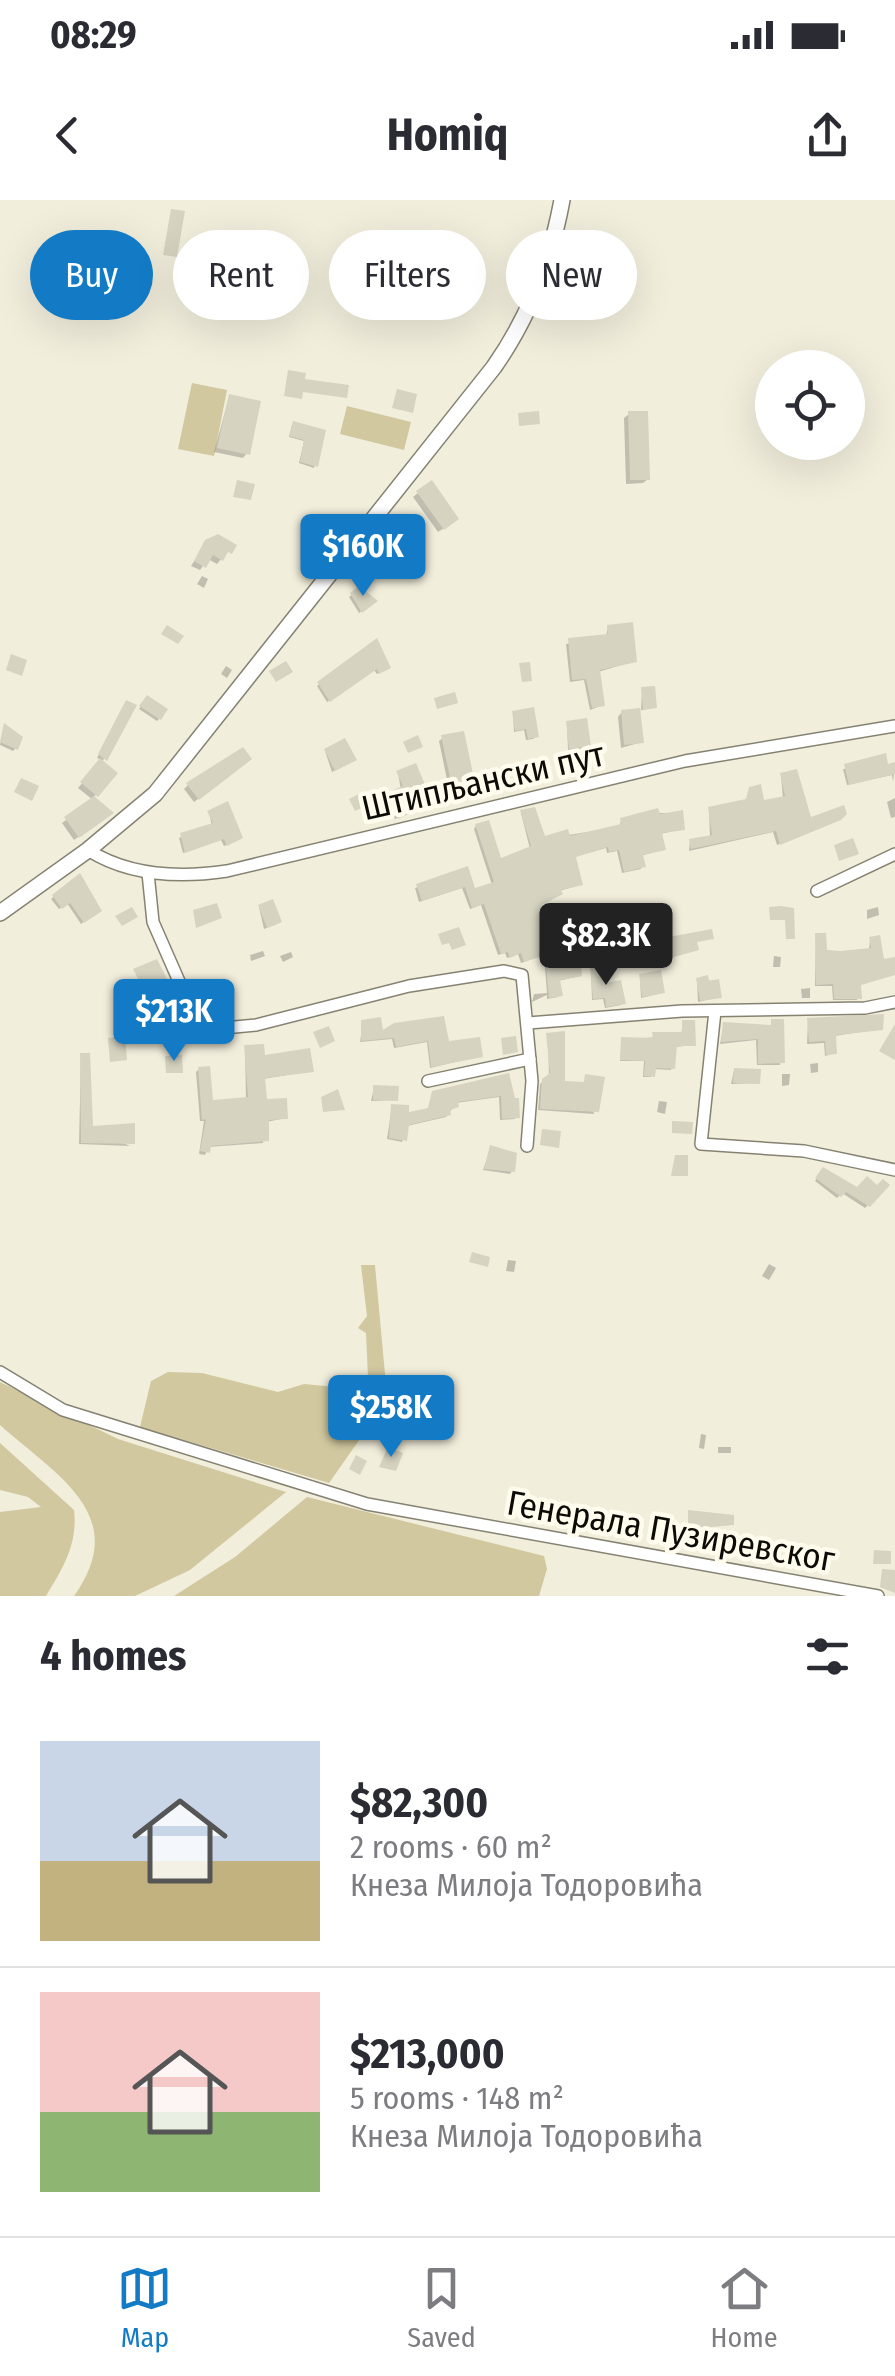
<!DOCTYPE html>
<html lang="en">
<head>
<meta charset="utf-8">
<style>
	:root { --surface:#fff; --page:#f2f2f3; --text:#2b2b33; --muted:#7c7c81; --line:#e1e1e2; --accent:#137bc6 }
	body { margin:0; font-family:"Fira Sans Condensed",sans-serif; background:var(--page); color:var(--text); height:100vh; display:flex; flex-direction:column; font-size:38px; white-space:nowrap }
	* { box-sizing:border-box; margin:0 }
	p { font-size:32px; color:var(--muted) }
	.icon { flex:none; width:55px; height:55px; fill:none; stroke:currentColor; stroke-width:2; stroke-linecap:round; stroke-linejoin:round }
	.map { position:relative; height:1396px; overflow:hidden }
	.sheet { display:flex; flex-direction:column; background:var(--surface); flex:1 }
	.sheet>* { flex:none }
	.hud { position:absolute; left:30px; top:30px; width:835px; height:90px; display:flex; gap:20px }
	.tools { position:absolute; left:755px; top:150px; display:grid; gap:20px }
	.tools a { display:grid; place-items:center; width:110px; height:110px; border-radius:50%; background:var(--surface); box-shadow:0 10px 40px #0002; font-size:50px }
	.price { position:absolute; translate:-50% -85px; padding:0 22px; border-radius:10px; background:var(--accent); color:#fff; font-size:32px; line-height:65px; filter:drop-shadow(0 2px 5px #0008) }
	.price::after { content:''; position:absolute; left:50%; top:60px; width:30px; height:22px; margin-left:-15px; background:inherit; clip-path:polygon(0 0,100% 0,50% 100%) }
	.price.on { background:#222; color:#fff }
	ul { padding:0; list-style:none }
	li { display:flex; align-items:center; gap:30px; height:250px; padding:0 40px }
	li+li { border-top:2px solid var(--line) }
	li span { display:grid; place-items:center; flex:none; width:280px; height:200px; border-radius:0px; color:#555 }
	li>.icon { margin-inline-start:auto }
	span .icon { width:120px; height:120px; fill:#fffc; stroke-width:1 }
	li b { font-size:42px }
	h2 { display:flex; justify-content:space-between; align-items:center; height:120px; padding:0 40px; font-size:42px }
	.chip { padding:0 35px; border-radius:45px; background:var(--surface); box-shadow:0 10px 40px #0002; font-size:35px; line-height:90px }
	.chip.on { background:var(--accent); color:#fff }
	.status { display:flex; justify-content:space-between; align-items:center; height:70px; padding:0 50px; background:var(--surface); direction:ltr }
	.status svg { height:28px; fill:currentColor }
	header { display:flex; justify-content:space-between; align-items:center; height:130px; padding:0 40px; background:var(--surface); font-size:45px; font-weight:700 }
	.tabs { display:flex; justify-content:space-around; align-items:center; height:140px; border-top:2px solid var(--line); background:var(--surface); font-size:28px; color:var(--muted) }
	.tabs a { display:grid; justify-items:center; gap:5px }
	.tabs .on { color:var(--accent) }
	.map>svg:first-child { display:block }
	.green { fill:#d1c89f }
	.shadow { fill:#0003 }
	.building { fill:#d6d3c1 }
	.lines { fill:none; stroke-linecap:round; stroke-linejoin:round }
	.street-casing { stroke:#868272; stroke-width:14 }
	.secondary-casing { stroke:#868272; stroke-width:18 }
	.street { stroke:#fff; stroke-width:11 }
	.secondary { stroke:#fff; stroke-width:15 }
	.labels { text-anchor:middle; stroke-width:9; stroke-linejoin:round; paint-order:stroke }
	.street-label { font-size:35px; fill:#0d0b06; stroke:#fffced }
</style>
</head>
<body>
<div class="status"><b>08:29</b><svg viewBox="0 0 49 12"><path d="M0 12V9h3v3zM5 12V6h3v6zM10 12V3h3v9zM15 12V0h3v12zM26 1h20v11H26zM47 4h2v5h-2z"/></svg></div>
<header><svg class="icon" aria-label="back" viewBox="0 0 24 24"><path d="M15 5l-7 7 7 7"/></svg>Homiq<svg class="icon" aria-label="share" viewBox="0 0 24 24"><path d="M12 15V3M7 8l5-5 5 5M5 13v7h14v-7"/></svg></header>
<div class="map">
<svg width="895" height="1396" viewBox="0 0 895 1396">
	<rect width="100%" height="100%" fill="#f2eedc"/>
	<!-- green -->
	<g class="green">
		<polygon points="192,183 227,190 214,256 178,249"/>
		<polygon points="347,206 411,222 404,250 340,234"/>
		<polygon points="361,1065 375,1065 386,1185 379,1212 329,1283 140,1227 151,1181 168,1172 202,1173 278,1192 304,1184 356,1189 368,1177 366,1133 358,1128 367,1116"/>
		<path d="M0,1182l118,57 168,53 -96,78 -55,26h-61c58,-81 -18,-121 -74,-171z"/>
		<path d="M0,1243l74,67c4,34 -11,58 -28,86h-46v-84l41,-5 -13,-10 -28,-7z"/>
		<polygon points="307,1297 544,1356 547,1369 539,1396 174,1396 235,1357"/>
	</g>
	<!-- shadow -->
	<g class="shadow">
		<polygon points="229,197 247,253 243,258 214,252"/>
		<polygon points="629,214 648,279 643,283 626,284 624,218"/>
		<polygon points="292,225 324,231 314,268 299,263 304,241 289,237"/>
		<polygon points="418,293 452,323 438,332 413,297"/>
		<polygon points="206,343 233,345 217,364 208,359 200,370 191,366"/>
		<polygon points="202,376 208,379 204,388 197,384"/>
		<polygon points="358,390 374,401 359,413 349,397"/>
		<polygon points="608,427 635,461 598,472 603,505 590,510 584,480 570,482 566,444 606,437"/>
		<polygon points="376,442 386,470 377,474 374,470 327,502 317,486"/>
		<polygon points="226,466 232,470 227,478 221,474"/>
		<polygon points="642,489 655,507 638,511 642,542 621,548 618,517 622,512 641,510"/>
		<polygon points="147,498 159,519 157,521 139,509"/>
		<polygon points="125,506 102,563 114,573 93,598 106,617 74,640 62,623 93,600 78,588 102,560 97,558"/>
		<polygon points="513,513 536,537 533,539 526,540 524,530 514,532"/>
		<polygon points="567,523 588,545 586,548 568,550"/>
		<polygon points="4,526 16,548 13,551 0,545"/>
		<polygon points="443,538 473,587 469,590 450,594 439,541"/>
		<polygon points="325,551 351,562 332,572"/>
		<polygon points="245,563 194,602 184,589 188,585"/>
		<polygon points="895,565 893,582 892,575 847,585 843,569"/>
		<polygon points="398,573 421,589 403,597 407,614 395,619 386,598 401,590"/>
		<polygon points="781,575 810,621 841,616 777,645 773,632 689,651 690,641 710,637 709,609 745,602 750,590 763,603 783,599"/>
		<polygon points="895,598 895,617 891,618 887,602"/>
		<polygon points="209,613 238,640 224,646 221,640 183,653 179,638 212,626"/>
		<polygon points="521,613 543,639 619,627 621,621 643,613 680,613 683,629 660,634 663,649 641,656 641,669 622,673 617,651 607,653 606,648 574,657 577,686 559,691 540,705 555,770 580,776 558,781 558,797 547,799 547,795 532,802 534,794 547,793 544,755 521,763 518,754 507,758 505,753 498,755 481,705 470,709 462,688 419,702 415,688 466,669 474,691 492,685 474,629 476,626 500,661 530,649"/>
		<polygon points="79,677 96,713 81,724 67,703 59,709 51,699"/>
		<polygon points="259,707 277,724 264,729"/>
		<polygon points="878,707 879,715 867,719 867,710"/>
		<polygon points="816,736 824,753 869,750 870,740 895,774 858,785 857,800 833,800 832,786 815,786"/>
		<polygon points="263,751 265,756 251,761 250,755"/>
		<polygon points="291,752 293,757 283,762 280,756"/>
		<polygon points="774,756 781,757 780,767 773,767"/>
		<polygon points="591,770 623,803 621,805 605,808 603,799 592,800"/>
		<polygon points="640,776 662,793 641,798"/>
		<polygon points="697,780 717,781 720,797 698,802"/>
		<polygon points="810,788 810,798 802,798 801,789"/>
		<polygon points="772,821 780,865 757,865 756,840 720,844 724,824 770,828"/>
		<polygon points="808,821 881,829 834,836 835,853 825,856 824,843 807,844"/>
		<polygon points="363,822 381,835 395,825 480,856 430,868 427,842 394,848 392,839 360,842"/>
		<polygon points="683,823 693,845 675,847 671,870 653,869 651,877 643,877 644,861 620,861 622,840 681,835"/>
		<polygon points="548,835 562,883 583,884 586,877 594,914 538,910 540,884 549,877"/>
		<polygon points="245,847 262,858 312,871 263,879 264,902 286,918 266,922 263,943 208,947 205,955 199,954 204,921 200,921 196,872 199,869 210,903 246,900"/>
		<polygon points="81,856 90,928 130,946 79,944"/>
		<polygon points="818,863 818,872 811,873 810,864"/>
		<polygon points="734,870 758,883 731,884"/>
		<polygon points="782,874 790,874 789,885 782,886"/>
		<polygon points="507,876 515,919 500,920 499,897 456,903 446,917 407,926 402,942 387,939 392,906 406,915 427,911 433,893"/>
		<polygon points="374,888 396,900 371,901"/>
		<polygon points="659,901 667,902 665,914 657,912"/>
		<polygon points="491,947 512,971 510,974 483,970"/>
		<polygon points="823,970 857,990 887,985 865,1008 842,993 837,998 815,981"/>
		<polygon points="508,1060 516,1061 514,1072 506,1071"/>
		<polygon points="769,1064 776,1068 769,1080 762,1076"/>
		<polygon points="701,1234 706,1235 704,1249 699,1248"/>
		<rect x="718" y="1247" width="13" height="6"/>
	</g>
	<!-- building -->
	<g class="building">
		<polygon points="171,9 185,11 177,57 163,55"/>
		<polygon points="288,170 306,173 305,179 349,185 347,198 303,192 302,199 284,196"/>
		<polygon points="397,189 417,194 413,213 392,208"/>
		<polygon points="229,194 261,201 250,255 217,248"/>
		<polygon points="539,211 540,224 519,226 518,213"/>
		<polygon points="628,211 648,211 650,280 630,280"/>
		<polygon points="293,221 326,230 318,267 300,262 304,240 289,236"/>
		<polygon points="237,280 255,284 251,300 233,297"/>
		<polygon points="432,280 459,319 444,330 416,291"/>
		<polygon points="218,334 237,345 232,354 228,352 223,361 213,355 206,368 194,361 205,340"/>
		<polygon points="359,386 378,401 362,413 350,393"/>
		<polygon points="633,422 637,462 600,470 605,506 592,508 586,479 572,480 568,438 608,434 607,425"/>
		<polygon points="167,425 184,436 178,444 161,434"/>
		<polygon points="377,438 391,468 379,474 377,469 330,502 317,482"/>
		<polygon points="11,454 27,460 22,476 6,470"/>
		<polygon points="286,461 293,472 276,482 269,471"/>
		<polygon points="530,462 532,481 522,482 519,463"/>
		<polygon points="655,486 657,508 643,510 641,487"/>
		<polygon points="455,492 458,503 437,509 434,498"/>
		<polygon points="147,495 168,509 161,520 139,506"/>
		<polygon points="126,500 137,505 107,561 98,554"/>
		<polygon points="534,507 539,537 528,539 526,529 515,531 512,511"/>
		<polygon points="640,508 644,543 624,545 621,510"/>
		<polygon points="587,518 591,546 569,549 566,521"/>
		<polygon points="4,523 23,537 18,550 0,542"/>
		<polygon points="464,531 476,588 453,592 441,535"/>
		<polygon points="418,535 423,547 408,553 403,542"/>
		<polygon points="345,538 357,560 335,571 324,549"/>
		<polygon points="243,547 252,559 199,600 186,583"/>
		<polygon points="886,553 888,564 895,562 895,574 849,585 844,564"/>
		<polygon points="100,558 118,573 98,597 80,582"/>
		<polygon points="416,563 426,587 405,596 413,612 398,619 387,593 403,586 396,571"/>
		<polygon points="797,569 811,617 844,605 847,614 841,620 780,645 776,631 691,649 689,639 712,635 708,607 746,599 749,587 761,584 764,600 785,596 780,573"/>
		<polygon points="21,578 39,586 32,601 14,592"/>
		<polygon points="361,593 368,605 355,611 349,599"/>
		<polygon points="94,596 114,613 79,638 64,617"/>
		<polygon points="228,601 243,638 227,646 224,639 185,653 180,633 213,623 207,611"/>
		<polygon points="535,607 545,636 568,629 570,636 621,624 620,618 658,608 660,614 683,610 685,630 662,633 666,650 643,655 646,667 624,672 619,650 609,652 608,647 576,657 583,685 561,690 563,694 542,705 558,747 558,767 581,764 582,776 560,780 563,796 549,798 545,754 524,762 521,753 510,758 508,752 501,754 484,704 472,708 465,687 422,701 416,684 468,666 475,688 494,682 475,624 489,620 501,658 531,646 520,610"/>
		<polygon points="853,638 859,654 839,661 834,645"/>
		<polygon points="80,673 102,711 84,723 70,703 62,709 52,695"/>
		<polygon points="273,699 282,722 267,728 258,705"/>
		<polygon points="217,703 222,718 196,728 193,710"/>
		<polygon points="781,706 794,708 795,739 786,739 785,720 770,720 769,707"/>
		<polygon points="132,707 138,717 122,726 115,716"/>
		<polygon points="459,727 466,745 452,750 449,743 442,745 438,734"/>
		<polygon points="712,729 714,739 697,742 699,750 663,760 658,739"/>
		<polygon points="815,733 826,733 827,750 840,751 871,748 869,737 880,735 884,759 895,757 895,775 861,785 862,799 834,799 833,784 816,785"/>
		<polygon points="641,740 643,757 621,760 619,743"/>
		<polygon points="157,759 171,787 146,794 133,769"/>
		<polygon points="603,766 605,783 621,780 626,804 606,807 605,798 593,799 590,767"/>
		<polygon points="661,770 665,793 642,797 639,774"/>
		<polygon points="708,775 709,781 719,779 722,798 700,801 696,778"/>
		<polygon points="884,814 883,830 836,835 837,854 826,855 825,841 809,842 807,818"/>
		<polygon points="444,816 449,841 480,837 483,857 431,867 428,841 396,847 394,838 361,841 361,820 381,817 383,830 394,823"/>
		<polygon points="771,819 784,819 785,863 758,864 758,839 721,842 723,822 771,825"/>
		<polygon points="682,820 695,820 696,846 677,846 675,869 656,868 655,877 644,876 645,861 620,860 621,837 653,838 652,832 682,832"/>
		<polygon points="895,824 895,860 879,851"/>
		<polygon points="329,826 335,841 320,848 313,832"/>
		<polygon points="565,831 565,881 584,882 585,874 605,877 599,912 540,909 542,879 550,873 546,833"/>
		<polygon points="125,836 127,860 110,862 108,838"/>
		<polygon points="516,836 518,852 503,855 501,838"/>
		<polygon points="264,844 265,855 310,848 314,872 265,878 267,899 287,898 288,919 269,920 269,941 211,946 210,953 200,951 206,919 202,920 198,867 210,866 213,900 248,897 244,845"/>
		<polygon points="80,853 90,853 93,926 135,923 135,944 81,943"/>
		<polygon points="182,855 183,873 166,873 165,856"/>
		<polygon points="734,868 761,869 760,884 733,883"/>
		<polygon points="509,873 515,898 519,898 520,918 502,919 501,896 458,902 459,907 450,910 451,915 409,925 407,941 389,938 391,904 409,905 409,912 428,908 432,891"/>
		<polygon points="373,885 399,886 398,901 373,900"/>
		<polygon points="338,889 345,910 323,912 321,897"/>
		<polygon points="672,921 693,922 692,934 672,933"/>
		<polygon points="542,929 561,931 559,948 540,945"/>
		<polygon points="490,945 517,953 515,972 484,969"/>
		<polygon points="675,955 688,955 688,976 671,976"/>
		<polygon points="823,967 857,987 867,976 877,985 883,979 890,985 870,1007 846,992 841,997 815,978"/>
		<polygon points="472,1052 490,1057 488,1067 469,1062"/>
		<polygon points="388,1247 403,1253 396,1271 379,1267"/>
		<polygon points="356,1255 367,1261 360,1275 349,1269"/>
		<polygon points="688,1310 734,1315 734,1325 688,1329"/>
		<polygon points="874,1350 891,1351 891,1364 873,1364"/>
		<polygon points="882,1369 895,1370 895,1393 880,1387"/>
	</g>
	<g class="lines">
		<defs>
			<g id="street">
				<path d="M88,650c41,26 92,28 139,21l458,-110 210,-35"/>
				<polyline points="148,673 153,722 196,820 214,829 256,825 409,786 504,771 522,775 532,881 527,946"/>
				<polyline points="817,691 895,654"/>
				<polyline points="715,811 701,944 804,951 895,970"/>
				<polyline points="528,823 682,811 865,808 895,802"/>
				<polyline points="428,881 530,859"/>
				<polyline points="0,1172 63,1210 367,1304 878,1396"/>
			</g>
			<path id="secondary" d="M0,713l88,-63 67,-56 339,-427c35,-50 57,-107 68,-167"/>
		</defs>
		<!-- street casing -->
		<use href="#street" class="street-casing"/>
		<!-- secondary casing -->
		<use href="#secondary" class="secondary-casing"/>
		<!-- street -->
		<use href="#street" class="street"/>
		<!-- secondary -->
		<use href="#secondary" class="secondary"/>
	</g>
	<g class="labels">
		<!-- street labels -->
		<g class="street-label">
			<text transform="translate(483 581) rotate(-13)" y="12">Штипљански пут</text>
			<text transform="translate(671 1331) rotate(10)" y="12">Генерала Пузиревског</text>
		</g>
	</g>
</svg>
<div class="tools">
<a><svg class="icon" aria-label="locate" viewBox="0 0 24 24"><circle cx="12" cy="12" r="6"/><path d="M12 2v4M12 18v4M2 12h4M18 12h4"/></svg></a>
</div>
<b class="price" style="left:363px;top:399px">$160K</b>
<b class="price on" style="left:606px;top:788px">$82.3K</b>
<b class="price" style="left:174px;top:864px">$213K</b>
<b class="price" style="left:391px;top:1260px">$258K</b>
<div class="hud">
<a class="chip on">Buy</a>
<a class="chip">Rent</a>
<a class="chip">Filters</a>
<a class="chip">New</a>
</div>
</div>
<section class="sheet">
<h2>4 homes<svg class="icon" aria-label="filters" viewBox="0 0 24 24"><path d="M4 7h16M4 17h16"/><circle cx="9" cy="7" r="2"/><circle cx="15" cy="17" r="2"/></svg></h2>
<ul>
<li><span style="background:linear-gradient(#c9d6e8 60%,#c2b280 0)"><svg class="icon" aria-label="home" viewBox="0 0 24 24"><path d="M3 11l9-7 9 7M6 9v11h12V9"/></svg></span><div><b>$82,300</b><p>2 rooms · 60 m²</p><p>Кнеза Милоја Тодоровића</p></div></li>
<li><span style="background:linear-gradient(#f6c9c9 60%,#8fb573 0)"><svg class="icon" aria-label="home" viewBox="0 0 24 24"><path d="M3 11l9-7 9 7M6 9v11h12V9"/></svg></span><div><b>$213,000</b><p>5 rooms · 148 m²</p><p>Кнеза Милоја Тодоровића</p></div></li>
</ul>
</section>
<nav class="tabs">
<a class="on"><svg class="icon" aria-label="map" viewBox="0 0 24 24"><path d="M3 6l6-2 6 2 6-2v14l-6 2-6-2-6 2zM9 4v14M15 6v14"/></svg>Map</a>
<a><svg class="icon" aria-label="saved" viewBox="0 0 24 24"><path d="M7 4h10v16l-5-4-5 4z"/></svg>Saved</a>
<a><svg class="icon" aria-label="home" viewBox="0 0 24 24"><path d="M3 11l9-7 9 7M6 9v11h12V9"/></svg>Home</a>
</nav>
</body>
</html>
